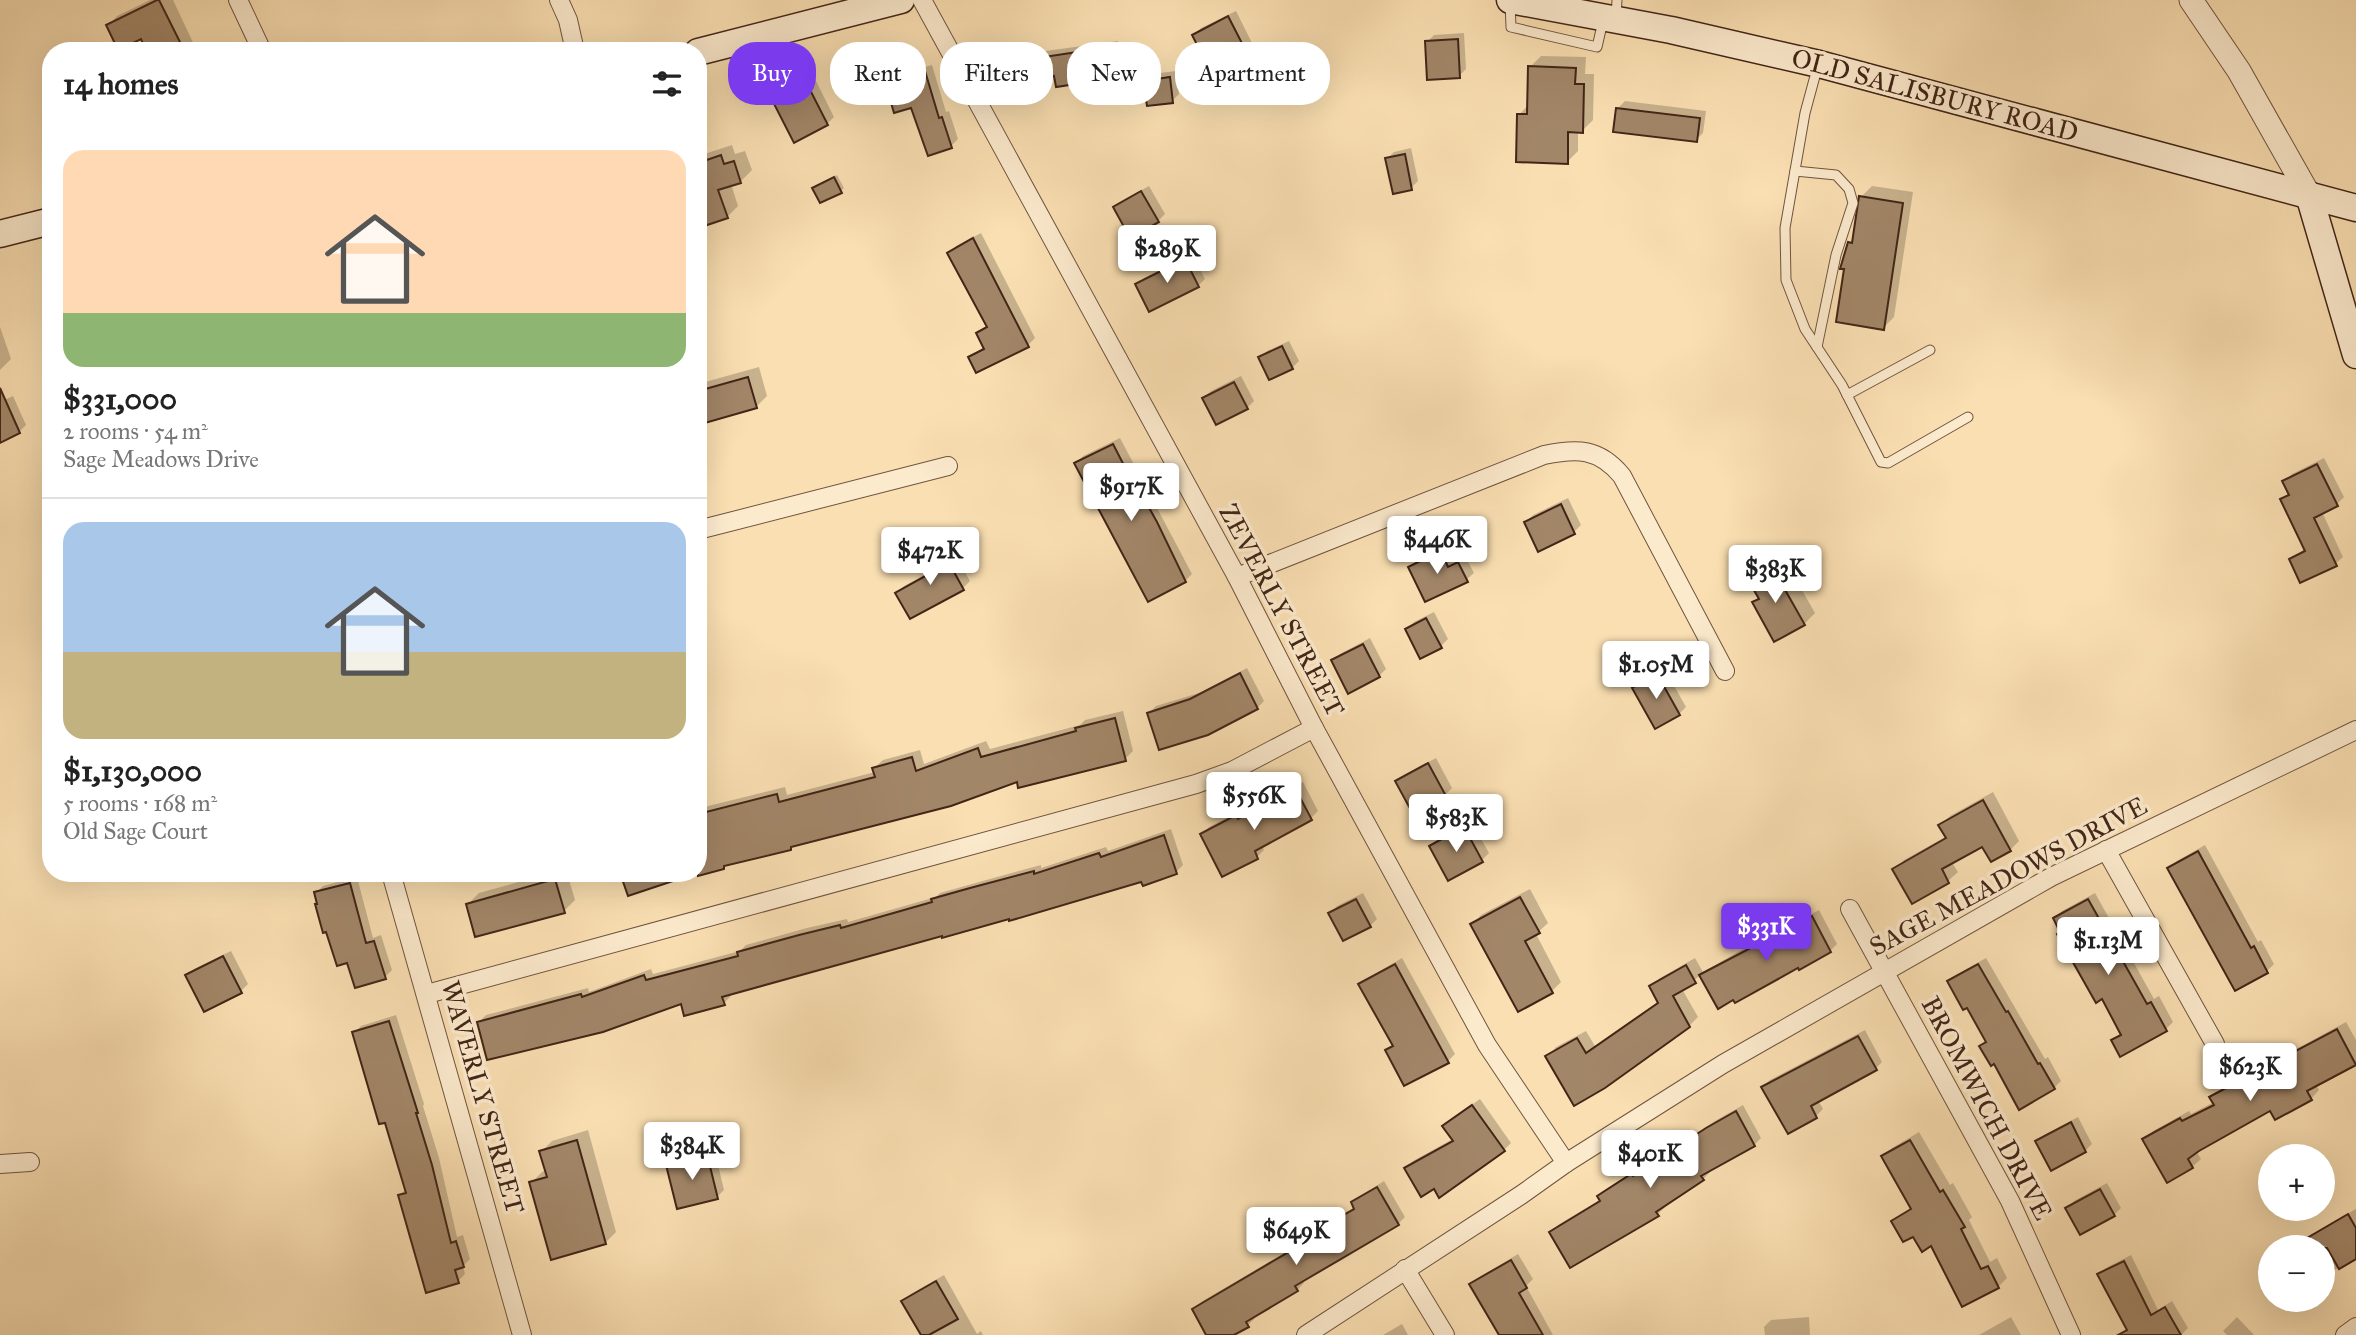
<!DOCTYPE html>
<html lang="en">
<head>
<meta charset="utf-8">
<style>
	:root { --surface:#fff; --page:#f2f2f2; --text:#222; --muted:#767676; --line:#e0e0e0; --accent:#7c3aed }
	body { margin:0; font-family:"IM FELL Great Primer",serif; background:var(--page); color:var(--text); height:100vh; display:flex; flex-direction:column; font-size:26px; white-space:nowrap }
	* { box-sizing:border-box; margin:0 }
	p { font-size:23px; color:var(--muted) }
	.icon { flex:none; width:38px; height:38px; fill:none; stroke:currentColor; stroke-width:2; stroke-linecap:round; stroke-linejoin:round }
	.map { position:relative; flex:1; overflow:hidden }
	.drawer { position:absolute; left:42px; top:42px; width:665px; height:840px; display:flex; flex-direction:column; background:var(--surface); border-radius:28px; box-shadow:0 7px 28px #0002 }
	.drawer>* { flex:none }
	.top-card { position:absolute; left:728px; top:42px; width:665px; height:63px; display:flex; gap:14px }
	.controls { position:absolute; left:2258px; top:1144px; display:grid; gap:14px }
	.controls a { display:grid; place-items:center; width:77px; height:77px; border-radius:50%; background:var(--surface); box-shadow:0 7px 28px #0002; font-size:35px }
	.price { position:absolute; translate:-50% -60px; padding:0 16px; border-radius:7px; background:#fff; color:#222; font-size:23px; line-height:46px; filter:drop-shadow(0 2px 4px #0008) }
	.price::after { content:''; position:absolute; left:50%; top:42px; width:21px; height:16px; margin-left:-10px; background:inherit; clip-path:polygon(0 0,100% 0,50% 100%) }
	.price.selected { background:var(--accent); color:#fff }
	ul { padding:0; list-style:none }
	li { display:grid; align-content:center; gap:14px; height:371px; padding:0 21px }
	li+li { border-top:2px solid var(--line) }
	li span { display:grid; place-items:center; height:217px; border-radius:21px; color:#555 }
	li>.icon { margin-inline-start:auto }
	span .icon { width:126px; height:126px; fill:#fffc; stroke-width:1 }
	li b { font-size:30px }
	h2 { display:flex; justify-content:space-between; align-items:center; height:84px; padding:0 21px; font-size:30px }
	.tag { padding:0 24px; border-radius:28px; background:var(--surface); box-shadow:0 7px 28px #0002; font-size:24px; line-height:63px }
	.tag.selected { background:var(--accent); color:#fff }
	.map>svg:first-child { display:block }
	.shadow { fill:#0003 }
	.building { fill:#a28668; stroke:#422517; stroke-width:2 }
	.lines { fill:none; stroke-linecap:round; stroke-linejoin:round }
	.service-casing { stroke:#70543e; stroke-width:11 }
	.minor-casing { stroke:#70543e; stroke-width:20 }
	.tertiary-casing { stroke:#70543e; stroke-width:25 }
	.secondary-casing { stroke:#422517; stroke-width:29 }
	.service { stroke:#fceacd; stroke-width:9 }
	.minor { stroke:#fceacd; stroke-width:18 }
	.tertiary { stroke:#fceacd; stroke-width:23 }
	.secondary { stroke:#fceacd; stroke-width:26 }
	.labels { text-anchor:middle; stroke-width:7; stroke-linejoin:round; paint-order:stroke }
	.street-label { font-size:26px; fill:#422517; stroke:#fceacd }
</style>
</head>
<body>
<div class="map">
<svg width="2356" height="1335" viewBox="0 0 2356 1335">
	<rect width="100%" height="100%" fill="#fadfb2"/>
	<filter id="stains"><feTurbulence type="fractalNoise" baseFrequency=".00286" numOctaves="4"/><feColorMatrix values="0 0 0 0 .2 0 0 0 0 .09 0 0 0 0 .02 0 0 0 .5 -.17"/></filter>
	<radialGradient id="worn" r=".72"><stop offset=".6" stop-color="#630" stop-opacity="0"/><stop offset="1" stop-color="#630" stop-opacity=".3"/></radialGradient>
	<!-- shadow -->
	<g class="shadow">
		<polygon points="150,0 173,0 197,51 148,51 142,37 108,26 117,16"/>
		<polygon points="1236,11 1253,45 1246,52 1212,69 1194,35 1201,28"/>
		<polygon points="1464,33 1466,69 1459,76 1427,42 1434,35"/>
		<polygon points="1118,41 1123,69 1115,76 1055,74 1039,58 1046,51"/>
		<polygon points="1541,56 1586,57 1585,74 1594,74 1593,120 1582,131 1578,131 1578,151 1567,162 1519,115 1529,104 1530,67"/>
		<polygon points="932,65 946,112 949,111 958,139 951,146 887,83 894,76"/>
		<polygon points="1176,71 1179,94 1172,101 1145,81 1152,74"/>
		<polygon points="813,75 834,117 827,124 773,99 780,92"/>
		<polygon points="1625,101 1706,111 1703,133 1696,140 1618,108"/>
		<polygon points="732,145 735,154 745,151 752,170 741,181 731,184 738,206 727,217 698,219 698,156"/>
		<polygon points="1411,148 1418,181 1411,188 1387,159 1394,152"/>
		<polygon points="837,175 844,188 841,191 815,188"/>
		<polygon points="1149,186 1165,214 1158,221 1115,208 1122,201"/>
		<polygon points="1872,186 1913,192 1894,317 1883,328 1849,243 1855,237 1861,197"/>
		<polygon points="981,233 1035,338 1028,345 977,371 970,357 985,346 978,333 988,325 949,253 956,246"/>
		<polygon points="1192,254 1205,279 1198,286 1137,285 1144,278"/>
		<polygon points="0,327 11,359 0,370"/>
		<polygon points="1289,341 1299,361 1292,368 1260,358 1267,351"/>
		<polygon points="759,367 767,396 756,407 698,423 698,384"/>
		<polygon points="1241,376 1254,401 1247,408 1204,398 1211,391"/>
		<polygon points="13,396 26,425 19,432 0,441 0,402"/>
		<polygon points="1120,438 1192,574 1185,581 1076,463 1083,456"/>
		<polygon points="2324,458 2344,497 2337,504 2322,512 2343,557 2335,564 2291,559 2306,548 2282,500 2290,492 2285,481 2292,474"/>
		<polygon points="1568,498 1581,525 1574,532 1526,522 1533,515"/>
		<polygon points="1448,545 1456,561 1465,556 1474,573 1466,580 1410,567 1417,560"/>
		<polygon points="950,546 970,581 963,588 897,593 904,586 928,573 923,564 930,557"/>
		<polygon points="1782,555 1815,613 1804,624 1754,602 1760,597 1749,578 1760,567"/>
		<polygon points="1434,612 1448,639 1441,646 1407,629 1414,622"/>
		<polygon points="1370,638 1386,669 1379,676 1349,692 1333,661 1340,654"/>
		<polygon points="1247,668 1264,701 1257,708 1149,713 1156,706 1199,693"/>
		<polygon points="1664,668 1686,707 1679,714 1634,688 1641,681"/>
		<polygon points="1123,711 1133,751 1125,759 1018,779 794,845 791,848 698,873 700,808 785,787 787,795 875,772 874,768 883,760 920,750 924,764 986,741 990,749 1080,725 1085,720"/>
		<polygon points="1436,758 1452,788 1445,795 1397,782 1404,775"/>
		<polygon points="1303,782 1318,811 1311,818 1262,845 1264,850 1257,857 1202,834 1209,827 1243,809 1245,813"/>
		<polygon points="1993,792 2019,841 2010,850 1982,844 1951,861 1958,872 1948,881 1912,901 1895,869 1904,860 1947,836 1941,825 1950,816"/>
		<polygon points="1471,821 1489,853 1482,860 1431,846 1438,839"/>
		<polygon points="1171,829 1183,865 1176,872 730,993 731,996 724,1003 682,1002 479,1022 486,1015 588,988 589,992 651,969 653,974 740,951 746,945 807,928 847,919 848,922 936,897 940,893 979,882 1041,865 1041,868 1106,847 1108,851"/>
		<polygon points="2205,845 2258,942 2261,940 2274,964 2267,971 2236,989 2170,868 2177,861"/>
		<polygon points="551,873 567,873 575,900 564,911 468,904 479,893"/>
		<polygon points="357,877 373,938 381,935 392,970 385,977 348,961 319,903 316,893 323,886"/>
		<polygon points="1530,889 1548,923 1536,934 1561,982 1552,991 1472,925 1481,915"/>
		<polygon points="1363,893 1377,919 1370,926 1330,914 1337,906"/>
		<polygon points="2095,893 2154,999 2159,996 2173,1022 2166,1029 2121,1054 2114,1041 2122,1033 2055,918 2062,911"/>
		<polygon points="1819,910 1837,944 1830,951 1734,998 1701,975 1682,989 1698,1017 1689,1026 1605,1086 1548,1056 1556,1047 1586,1031 1595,1046 1659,1001 1651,987 1660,978 1695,958 1703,972 1757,941 1759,943"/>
		<polygon points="231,951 248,984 241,991 187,976 194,969"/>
		<polygon points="1402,958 1455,1054 1448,1061 1404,1084 1387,1050 1393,1044 1361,985 1368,978"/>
		<polygon points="1986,958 2045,1059 2048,1057 2061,1081 2054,1088 1968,1005 1949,982 1956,975"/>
		<polygon points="396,1015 424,1104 423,1106 439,1158 457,1237 463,1235 470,1259 463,1266 465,1274 458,1281 400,1195 406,1189 386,1120 354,1033 361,1026"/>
		<polygon points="2346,1022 2356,1040 2356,1062 2316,1085 2319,1090 2311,1099 2271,1109 2196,1151 2201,1159 2192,1167 2145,1139 2153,1131 2189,1111 2191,1114 2214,1102 2212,1098 2220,1090"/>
		<polygon points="1865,1030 1882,1062 1875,1069 1818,1100 1823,1109 1816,1116 1788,1132 1763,1087 1770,1080"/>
		<polygon points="1480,1099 1511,1143 1504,1150 1406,1168 1413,1161 1453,1139 1452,1119"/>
		<polygon points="1743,1105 1761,1138 1754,1145 1708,1170 1710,1172 1703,1179 1663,1206 1665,1207 1658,1214 1551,1232 1558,1225 1601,1199 1599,1196 1606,1189 1639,1168 1641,1171 1715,1121"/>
		<polygon points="2078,1117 2092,1144 2085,1151 2037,1142 2044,1135"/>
		<polygon points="588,1130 616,1232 605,1243 531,1183 542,1172 547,1170 541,1152 552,1141"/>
		<polygon points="1919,1132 1950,1185 1953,1183 1972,1217 1969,1220 1990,1262 1997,1258 2007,1278 1998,1287 1893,1222 1912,1207 1883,1156 1892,1148"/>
		<polygon points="714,1148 724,1190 717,1197 668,1166 675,1158"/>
		<polygon points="1384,1181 1405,1217 1398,1224 1302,1280 1304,1283 1297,1290 1253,1316 1255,1318 1248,1325 1230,1335 1208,1335 1194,1309 1201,1302 1298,1245 1297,1243 1304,1236 1355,1207 1353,1203 1360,1196"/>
		<polygon points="2107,1183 2121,1208 2114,1215 2067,1208 2074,1201"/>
		<polygon points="2356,1209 2356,1258 2322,1277 2322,1248 2288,1248"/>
		<polygon points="1518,1254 1533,1279 1526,1286 1553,1335 1501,1335 1471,1285 1478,1278"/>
		<polygon points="2131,1255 2158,1310 2172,1301 2188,1328 2181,1335 2131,1335 2099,1275 2106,1268"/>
		<polygon points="2270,1260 2270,1272 2265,1264"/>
		<polygon points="944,1275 977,1334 981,1331 983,1335 923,1335 904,1301 911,1294"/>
		<polygon points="1809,1317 1810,1335 1765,1335 1764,1327 1771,1320"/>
		<polygon points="2011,1317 2021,1335 1979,1335"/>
		<polygon points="2237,1317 2254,1335 2227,1335 2223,1331"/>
		<polygon points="1402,1324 1408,1335 1383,1335"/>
	</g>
	<!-- building -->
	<g class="building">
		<polygon points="157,0 159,0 180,42 164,51 146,51 141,39 118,50 106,25"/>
		<polygon points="1228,16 1247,53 1211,72 1192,35"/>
		<polygon points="1458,39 1460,78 1427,80 1425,41"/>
		<polygon points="1111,47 1116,78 1056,87 1054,76 1041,78 1037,58"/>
		<polygon points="1528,66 1576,68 1575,84 1584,84 1583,133 1568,132 1568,164 1516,162 1517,114 1527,114"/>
		<polygon points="925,71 939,118 942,117 952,148 928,156 911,108 894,113 885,82"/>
		<polygon points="1170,77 1173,103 1147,106 1143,81"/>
		<polygon points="805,80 828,125 794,143 771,98"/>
		<polygon points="1616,108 1700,118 1697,142 1613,132"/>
		<polygon points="1405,154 1412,190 1393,194 1385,158"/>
		<polygon points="721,155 724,164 734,161 741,183 718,190 728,218 698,228 698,163"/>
		<polygon points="834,177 842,193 820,203 812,188"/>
		<polygon points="1141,191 1159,222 1130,238 1113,207"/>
		<polygon points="1859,196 1903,203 1884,330 1836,322 1844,269 1840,269 1848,242 1852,243"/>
		<polygon points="973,238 1029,347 976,373 968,357 984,349 976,333 987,327 947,253"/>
		<polygon points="1185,259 1199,287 1149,312 1135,284"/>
		<polygon points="1282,346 1293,369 1269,380 1258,357"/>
		<polygon points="748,377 757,408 698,425 698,391"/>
		<polygon points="1234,382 1248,409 1216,425 1202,398"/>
		<polygon points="0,388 20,433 0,443"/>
		<polygon points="1113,444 1135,487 1137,486 1157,522 1186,582 1148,602 1074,463"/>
		<polygon points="2317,464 2338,506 2314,518 2337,566 2300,583 2289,559 2305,551 2280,499 2289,495 2282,481"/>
		<polygon points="1561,504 1575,534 1538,552 1524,522"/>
		<polygon points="1441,551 1448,567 1458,562 1468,582 1425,602 1408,567"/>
		<polygon points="943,552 964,590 910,619 895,593 927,575 921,564"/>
		<polygon points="1771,565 1805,625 1774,642 1752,602 1759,599 1747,578"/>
		<polygon points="1426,618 1442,648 1420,659 1405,629"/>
		<polygon points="1363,644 1380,677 1348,694 1331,660"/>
		<polygon points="1240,673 1258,709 1208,735 1159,750 1147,713 1190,699"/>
		<polygon points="1657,674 1680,715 1655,729 1632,688"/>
		<polygon points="1115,718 1126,761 1018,788 1017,782 951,806 791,847 791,850 724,866 724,869 698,876 698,814 777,794 779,802 875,777 872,768 912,757 916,771 978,748 981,757 1076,731 1075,728"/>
		<polygon points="1428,763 1446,796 1413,814 1395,781"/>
		<polygon points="1295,788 1312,820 1255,851 1258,859 1222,877 1200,834 1236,815 1238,819"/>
		<polygon points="1983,800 2011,851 1991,862 1982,847 1942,869 1949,883 1912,904 1892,869 1946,838 1938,825"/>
		<polygon points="1464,827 1483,862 1448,881 1429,846"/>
		<polygon points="1164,835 1177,874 1143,886 1141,882 1009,921 1009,919 942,938 942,936 722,997 725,1005 684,1016 681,1004 603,1032 487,1060 477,1022 581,994 582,997 644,975 646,980 738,956 737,952 799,935 840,925 841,928 932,902 931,899 970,888 1034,871 1034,874 1099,853 1101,857"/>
		<polygon points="2198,851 2251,948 2254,946 2268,973 2235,991 2167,868"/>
		<polygon points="620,873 685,873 685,877 628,896"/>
		<polygon points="555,879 565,913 475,937 466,904"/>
		<polygon points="350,883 366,943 374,941 386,979 355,988 347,963 337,966 326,932 323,933 315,904 317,904 314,892"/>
		<polygon points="1520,897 1540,933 1525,941 1553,993 1518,1012 1470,924"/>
		<polygon points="1356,899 1371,927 1343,941 1328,913"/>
		<polygon points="2088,899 2147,1004 2151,1002 2167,1031 2120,1057 2111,1040 2121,1035 2102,999 2096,1003 2057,934 2060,932 2053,918"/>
		<polygon points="1812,916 1831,952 1799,970 1798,968 1735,1003 1733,1000 1718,1009 1699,975"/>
		<polygon points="223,956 242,993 204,1012 185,975"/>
		<polygon points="1395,964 1449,1063 1404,1086 1385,1050 1393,1046 1358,984"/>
		<polygon points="1978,964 2006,1012 2008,1011 2038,1064 2040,1063 2055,1089 2019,1110 1994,1064 1991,1066 1979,1046 1986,1042 1967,1008 1963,1010 1947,981"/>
		<polygon points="1686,965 1696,983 1673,996 1690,1027 1605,1088 1574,1106 1545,1056 1577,1038 1586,1053 1658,1003 1649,986"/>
		<polygon points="389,1021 418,1113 416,1113 432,1165 451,1243 456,1241 464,1267 455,1270 459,1283 426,1293 398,1195 406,1193 385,1123 379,1124 352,1032"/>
		<polygon points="2337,1029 2356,1065 2307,1091 2312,1100 2275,1120 2270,1111 2199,1151 2188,1159 2193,1168 2167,1183 2142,1139 2180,1118 2182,1121 2214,1105 2209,1097"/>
		<polygon points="1858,1036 1877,1070 1811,1106 1817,1118 1788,1134 1761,1087"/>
		<polygon points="1472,1105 1505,1151 1439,1198 1434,1189 1421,1197 1404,1168 1453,1141 1442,1126"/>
		<polygon points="1736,1111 1755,1146 1701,1176 1704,1180 1656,1212 1659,1216 1570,1268 1549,1232 1600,1201 1597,1196 1631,1174 1633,1176 1706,1128"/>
		<polygon points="2071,1122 2086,1152 2051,1171 2035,1141"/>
		<polygon points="577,1140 606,1244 551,1260 529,1182 547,1177 539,1151"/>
		<polygon points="1910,1140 1940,1192 1943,1190 1965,1227 1961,1229 1981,1269 1988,1266 1999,1288 1962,1307 1931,1246 1922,1252 1913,1237 1903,1242 1891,1221 1911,1209 1881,1156"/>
		<polygon points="707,1154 718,1199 677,1209 666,1165"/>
		<polygon points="1377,1187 1399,1225 1295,1286 1298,1291 1246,1322 1249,1327 1234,1335 1206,1335 1192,1309 1297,1247 1295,1243 1354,1209 1351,1202"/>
		<polygon points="2100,1189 2115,1216 2080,1235 2065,1208"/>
		<polygon points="2348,1214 2356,1228 2356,1259 2339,1269 2327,1248 2290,1248"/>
		<polygon points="1511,1260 1527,1288 1519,1293 1543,1335 1499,1335 1469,1284"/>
		<polygon points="2124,1261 2151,1315 2165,1307 2181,1335 2118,1335 2127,1330 2097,1274"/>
		<polygon points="936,1281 958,1319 929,1335 921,1335 901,1301"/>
	</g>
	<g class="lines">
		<defs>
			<g id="service">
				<polyline points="1510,2 1511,27 1597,47 1603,21"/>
				<polyline points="1616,17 1617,0"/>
				<polyline points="1818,65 1805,113 1785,228 1786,280 1805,329 1842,385 1881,462 1888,463 1968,417"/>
				<polyline points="1795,171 1836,175 1849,189 1853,203 1836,255 1817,347"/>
				<polyline points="1847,395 1930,350"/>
			</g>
			<g id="minor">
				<polyline points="238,0 262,51"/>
				<polyline points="559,0 568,20 575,51"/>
				<polyline points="922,0 1237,577 1314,728 1487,1045 1566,1163"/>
				<polyline points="698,530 948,466"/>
				<path d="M1237,577l307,-122c33,-7 55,-7 78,21l103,195"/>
				<polyline points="2106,850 2215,1044"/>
				<polyline points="391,873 522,1335"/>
				<polyline points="1850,909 2010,1201 2071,1335"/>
				<polyline points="427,994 1196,784 1232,771 1314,728"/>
				<polyline points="0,1164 30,1162"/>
				<polyline points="1405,1269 1445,1335"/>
				<polyline points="1306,1335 1521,1195 1566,1163 1723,1064 2051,877 2356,730"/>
				<polyline points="2345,1335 2356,1327"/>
			</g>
			<polyline id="tertiary" points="2191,0 2239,71 2309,195"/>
			<g id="secondary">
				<polyline points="1510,0 1671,30 1819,64 2356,208"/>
				<polyline points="698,52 901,0"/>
				<polyline points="2309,195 2356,355"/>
				<polyline points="0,234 51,221"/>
			</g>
		</defs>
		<!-- service casing -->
		<use href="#service" class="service-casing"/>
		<!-- minor casing -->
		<use href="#minor" class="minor-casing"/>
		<!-- tertiary casing -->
		<use href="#tertiary" class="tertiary-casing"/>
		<!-- secondary casing -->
		<use href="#secondary" class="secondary-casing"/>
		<!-- service -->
		<use href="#service" class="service"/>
		<!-- minor -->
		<use href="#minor" class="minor"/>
		<!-- tertiary -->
		<use href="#tertiary" class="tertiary"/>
		<!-- secondary -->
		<use href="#secondary" class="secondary"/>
	</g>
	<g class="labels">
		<!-- street labels -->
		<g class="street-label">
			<text transform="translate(1935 95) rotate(15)" y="9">OLD SALISBURY ROAD</text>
			<text transform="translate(1282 610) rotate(62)" y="9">ZEVERLY STREET</text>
			<text transform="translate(2008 876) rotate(-28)" y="9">SAGE MEADOWS DRIVE</text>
			<text transform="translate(483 1097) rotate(74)" y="9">WAVERLY STREET</text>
			<text transform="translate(1987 1108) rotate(62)" y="9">BROMWICH DRIVE</text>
		</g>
	</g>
	<rect width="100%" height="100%" filter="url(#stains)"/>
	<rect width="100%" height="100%" fill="url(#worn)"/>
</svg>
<div class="controls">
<a>+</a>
<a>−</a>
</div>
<b class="price" style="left:1167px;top:285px">$289K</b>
<b class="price" style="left:1131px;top:523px">$917K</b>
<b class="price" style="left:1437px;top:576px">$446K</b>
<b class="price" style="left:930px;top:587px">$472K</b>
<b class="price" style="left:1775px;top:605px">$383K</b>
<b class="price" style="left:1656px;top:701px">$1.05M</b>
<b class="price" style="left:1254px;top:832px">$556K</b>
<b class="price" style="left:1456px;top:854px">$583K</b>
<b class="price selected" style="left:1766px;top:963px">$331K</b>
<b class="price" style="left:2108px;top:977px">$1.13M</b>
<b class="price" style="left:2250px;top:1103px">$623K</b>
<b class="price" style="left:692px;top:1182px">$384K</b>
<b class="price" style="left:1650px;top:1190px">$401K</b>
<b class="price" style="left:1296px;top:1267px">$649K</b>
<div class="top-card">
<a class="tag selected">Buy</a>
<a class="tag">Rent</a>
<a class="tag">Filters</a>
<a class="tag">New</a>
<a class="tag">Apartment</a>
</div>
<section class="drawer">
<h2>14 homes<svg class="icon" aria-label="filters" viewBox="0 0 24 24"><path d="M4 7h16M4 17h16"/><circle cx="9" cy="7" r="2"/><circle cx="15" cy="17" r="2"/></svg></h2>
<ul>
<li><span style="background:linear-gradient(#ffd9b3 75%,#8fb573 0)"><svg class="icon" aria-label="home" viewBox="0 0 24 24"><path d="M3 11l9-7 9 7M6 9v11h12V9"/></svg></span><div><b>$331,000</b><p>2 rooms · 54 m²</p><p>Sage Meadows Drive</p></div></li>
<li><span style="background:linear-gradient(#a9c7e8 60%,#c2b280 0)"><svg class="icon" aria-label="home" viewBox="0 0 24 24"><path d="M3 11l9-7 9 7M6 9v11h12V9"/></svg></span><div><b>$1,130,000</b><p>5 rooms · 168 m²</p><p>Old Sage Court</p></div></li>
</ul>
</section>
</div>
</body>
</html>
